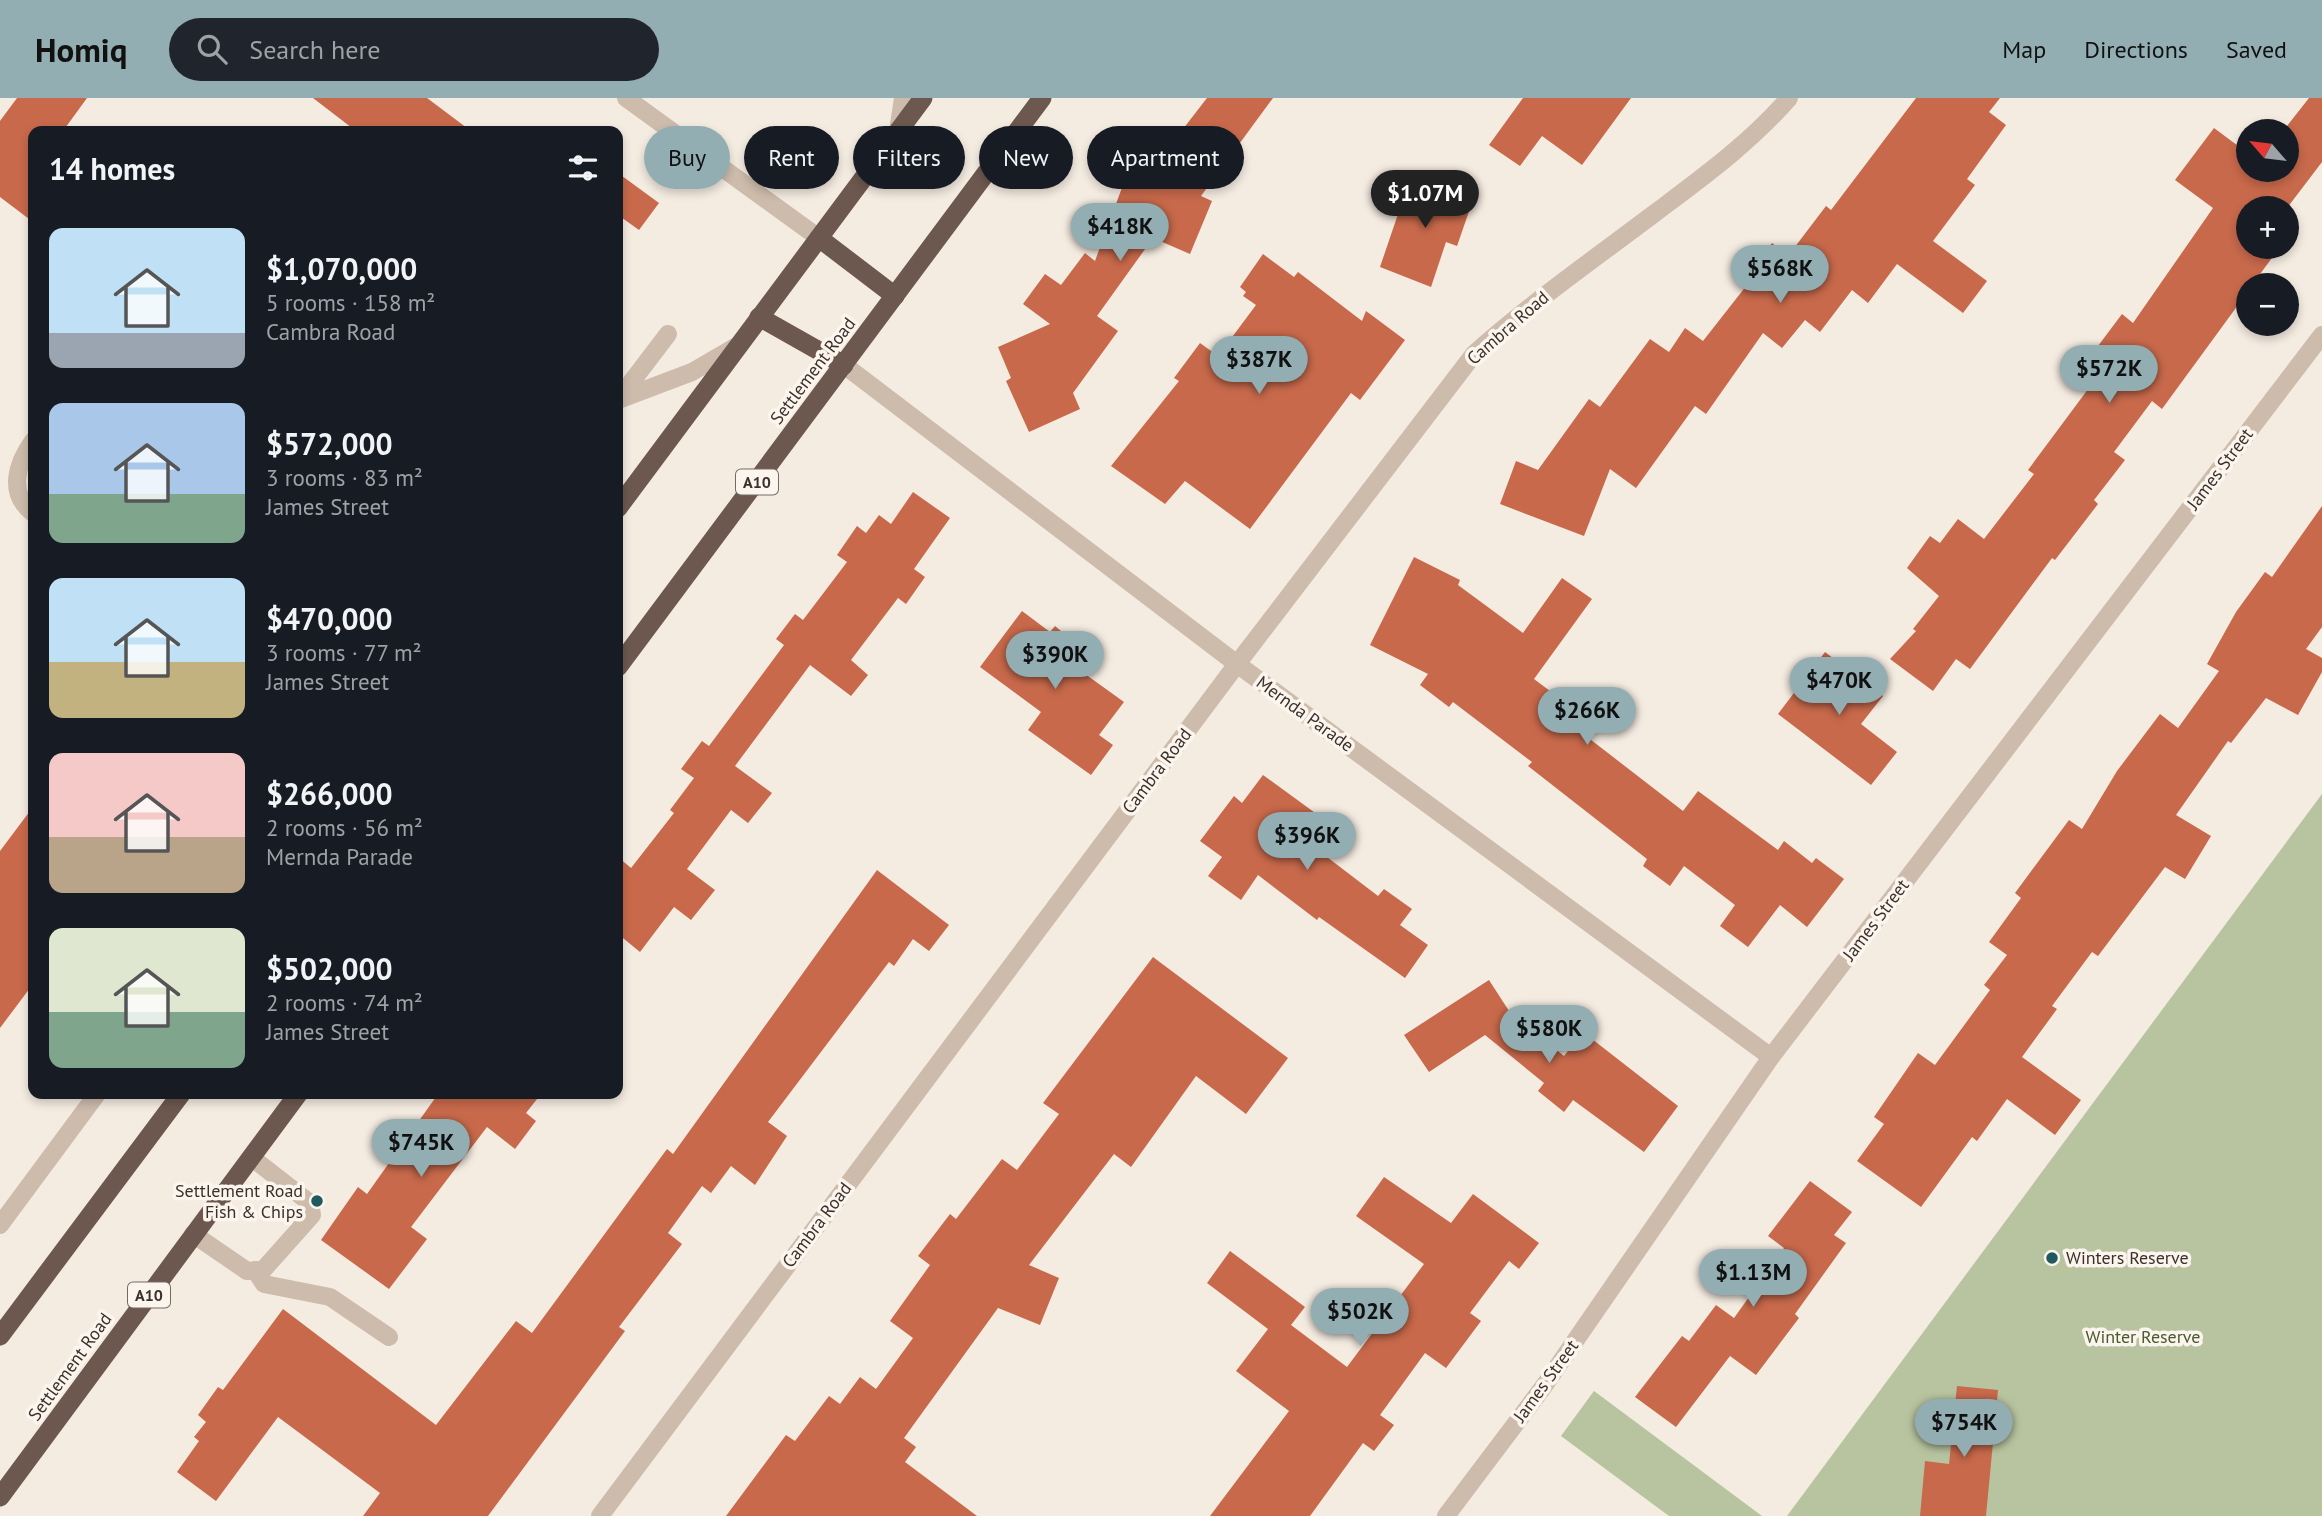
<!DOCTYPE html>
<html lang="en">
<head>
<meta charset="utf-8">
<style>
	:root { --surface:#171b24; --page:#20242c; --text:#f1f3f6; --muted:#9ea1a6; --accent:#92aeb2 }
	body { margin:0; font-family:"PT Sans",sans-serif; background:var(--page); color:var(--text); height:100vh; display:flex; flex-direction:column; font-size:26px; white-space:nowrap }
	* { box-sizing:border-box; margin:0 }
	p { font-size:23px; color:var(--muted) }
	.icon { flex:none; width:38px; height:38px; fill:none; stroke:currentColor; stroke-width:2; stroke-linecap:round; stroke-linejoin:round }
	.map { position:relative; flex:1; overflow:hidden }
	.sheet { position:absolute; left:28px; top:28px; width:595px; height:973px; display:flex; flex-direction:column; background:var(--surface); border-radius:14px; box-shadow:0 4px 10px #0003 }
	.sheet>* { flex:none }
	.hud { position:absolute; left:644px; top:28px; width:665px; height:63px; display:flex; gap:14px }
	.needle { width:46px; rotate:298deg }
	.buttons { position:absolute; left:2236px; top:21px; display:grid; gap:14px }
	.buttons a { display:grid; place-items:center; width:63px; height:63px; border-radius:50%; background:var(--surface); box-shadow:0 4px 10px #0003; font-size:35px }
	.price { position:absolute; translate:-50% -60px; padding:0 16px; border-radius:24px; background:var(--accent); color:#111; font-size:23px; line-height:46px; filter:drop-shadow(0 2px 4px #0008) }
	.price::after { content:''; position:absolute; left:50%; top:42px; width:21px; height:16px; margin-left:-10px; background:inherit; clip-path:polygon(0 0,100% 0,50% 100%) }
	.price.active { background:#222; color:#fff }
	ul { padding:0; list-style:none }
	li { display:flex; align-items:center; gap:21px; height:175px; padding:0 21px }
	li span { display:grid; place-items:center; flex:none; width:196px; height:140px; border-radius:14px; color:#555 }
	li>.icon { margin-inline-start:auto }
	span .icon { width:84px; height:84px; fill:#fffc; stroke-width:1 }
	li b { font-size:30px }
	h2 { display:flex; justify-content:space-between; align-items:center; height:84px; padding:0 21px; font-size:30px }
	.tag { padding:0 24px; border-radius:32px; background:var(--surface); box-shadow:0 4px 10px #0003; font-size:24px; line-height:63px }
	.tag.active { background:var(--accent); color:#111 }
	header { display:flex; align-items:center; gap:42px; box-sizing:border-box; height:98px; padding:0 35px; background:var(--accent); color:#111 }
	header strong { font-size:33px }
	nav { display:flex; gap:38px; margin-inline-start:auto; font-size:24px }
	.search { width:490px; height:63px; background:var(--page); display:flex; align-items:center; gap:18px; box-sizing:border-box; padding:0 24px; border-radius:38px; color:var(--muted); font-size:26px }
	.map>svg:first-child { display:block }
	.green { fill:#b8c4a0 }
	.building { fill:#c8694b }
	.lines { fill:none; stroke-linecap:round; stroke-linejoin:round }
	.service { stroke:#cdbbac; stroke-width:18 }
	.minor { stroke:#cdbbac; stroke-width:18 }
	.trunk { stroke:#6c584f; stroke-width:19 }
	.poi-dot { fill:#1f5a5e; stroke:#fbf5ee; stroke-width:2.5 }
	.labels { text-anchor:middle; stroke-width:7; stroke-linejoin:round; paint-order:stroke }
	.shield { fill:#fbf5ee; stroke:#756b66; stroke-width:2 }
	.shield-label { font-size:16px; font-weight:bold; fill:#3b302b }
	.street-label { font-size:18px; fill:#3b302b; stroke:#fbf5ee }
	.poi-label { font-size:18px; fill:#3b302b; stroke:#fbf5ee; text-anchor:end }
	.park-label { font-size:18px; fill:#4a5a2e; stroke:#fbf5ee }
</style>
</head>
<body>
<header>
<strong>Homiq</strong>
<div class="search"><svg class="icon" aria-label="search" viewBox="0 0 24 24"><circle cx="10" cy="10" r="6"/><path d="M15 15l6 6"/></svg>Search here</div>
<nav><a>Map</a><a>Directions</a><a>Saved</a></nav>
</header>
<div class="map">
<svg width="2322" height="1418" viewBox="0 0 2322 1418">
	<rect width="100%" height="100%" fill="#f4ebe1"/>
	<!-- green -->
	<g class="green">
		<polygon points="2322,696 2322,1418 1787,1418"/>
		<polygon points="1594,1293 1762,1418 1669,1418 1561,1338"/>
	</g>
	<!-- building -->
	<g class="building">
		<polygon points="17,0 87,0 63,33 33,33 33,124 0,99 0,23"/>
		<polygon points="313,0 427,0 471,33 356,33"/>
		<polygon points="1207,0 1273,0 1201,98 1212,103 1190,156 1153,140 1097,218 1118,233 1073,295 1080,311 1029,334 1006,283 1011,280 998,249 1050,226 1023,206 1045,176 1061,187 1085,155 1095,163 1127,76 1160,89 1183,31"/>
		<polygon points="1523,0 1631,0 1582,67 1542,38 1520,68 1489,47"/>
		<polygon points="1916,0 2000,0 1989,14 2006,27 1967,81 1975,87 1933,143 1987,183 1963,215 1897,166 1868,205 1852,192 1820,234 1805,222 1782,250 1763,235 1706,316 1695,308 1636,390 1610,371 1584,438 1500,406 1516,363 1538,372 1589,301 1600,309 1650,241 1669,254 1685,230 1703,243 1754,178 1750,174 1772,145 1788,158 1826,108 1831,112"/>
		<polygon points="2309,0 2322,0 2322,64 2287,110 2249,110 2249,149 2280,149 2252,187 2249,187 2249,192 2162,311 2152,303 2114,354 2125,362 2094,402 2098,406 2055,462 2052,460 1970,571 1956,561 1933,593 1890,561 1916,533 1913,531 1939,498 1907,470 1930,438 1940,445 1958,421 1984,441 2034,376 2028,372 2106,267 2092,256 2122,216 2133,225 2213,110 2175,82 2214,30 2249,56 2249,72 2287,72 2287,33 2283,33"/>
		<polygon points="618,75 659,105 639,132 618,117"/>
		<polygon points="1411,78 1474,99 1457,148 1446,144 1431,189 1380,169"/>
		<polygon points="1263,156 1294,179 1298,174 1362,223 1366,213 1405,242 1360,302 1351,295 1250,431 1185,383 1165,406 1111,368 1179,283 1174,280 1200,245 1218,258 1256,207 1243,198 1246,194 1240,189"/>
		<polygon points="913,394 950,420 914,471 925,479 906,506 898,500 851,562 868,577 851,598 810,567 735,668 772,695 748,725 731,712 687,771 715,792 691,822 674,809 640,854 618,836 618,759 631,770 674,715 670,712 694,680 681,671 702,643 709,648 784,547 776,541 795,516 803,522 847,464 837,457 857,428 866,435 879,417 891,426"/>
		<polygon points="2322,408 2322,529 2306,551 2322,560 2322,574 2298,617 2266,600 2231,645 2228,643 2176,717 2211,738 2185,781 2165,769 2098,858 2092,854 2052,908 2057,911 2022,959 2081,1002 2055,1037 2007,1001 1977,1043 1972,1039 1921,1109 1857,1063 1884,1026 1874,1019 1918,955 1935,967 1990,892 1984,887 2007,857 1989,844 2021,800 2015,795 2069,722 2082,731 2117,673 2160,616 2178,630 2219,573 2207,566 2236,514 2265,474 2272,479"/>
		<polygon points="1414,459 1460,482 1458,487 1523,535 1562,480 1592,501 1534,581 1582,617 1573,628 1683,713 1698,693 1778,752 1784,743 1812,765 1816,760 1844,781 1807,829 1780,807 1748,849 1720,828 1735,807 1684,768 1670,788 1643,768 1647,761 1528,668 1532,664 1453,604 1449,609 1420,587 1428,576 1370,547"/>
		<polygon points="1022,513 1050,534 1055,528 1079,548 1067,563 1124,604 1099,637 1113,647 1091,677 1028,632 1041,614 980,569"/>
		<polygon points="1825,554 1883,598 1861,626 1897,654 1871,687 1778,616"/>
		<polygon points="1263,677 1344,736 1327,759 1378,798 1384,791 1412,811 1400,827 1428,847 1405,880 1319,819 1317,822 1258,777 1241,802 1208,778 1222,759 1200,743 1234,698 1242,705"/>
		<polygon points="33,709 33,886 0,930 0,753"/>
		<polygon points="877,772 949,827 929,853 913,841 894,868 889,864 768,1024 787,1038 755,1087 731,1068 711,1095 702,1088 668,1135 682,1146 619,1229 625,1233 488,1418 363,1418 380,1395 278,1319 216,1403 177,1374 199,1343 194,1339 206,1324 198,1317 218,1289 223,1292 283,1211 436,1327 516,1223 532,1235 667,1051 673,1056"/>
		<polygon points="1153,859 1288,960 1246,1016 1196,978 1131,1069 1114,1056 1029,1167 1059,1180 1040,1227 998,1210 904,1340 916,1349 905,1364 977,1418 726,1418 786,1337 795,1343 829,1298 840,1306 860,1279 876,1291 913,1240 890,1223 930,1167 918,1158 950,1116 956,1121 1002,1061 1017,1072 1059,1016 1043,1005"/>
		<polygon points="1489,882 1511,916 1564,958 1583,934 1678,1008 1644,1054 1573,1002 1564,1014 1538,993 1544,985 1485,937 1429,974 1404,937"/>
		<polygon points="438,996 541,996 526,1015 536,1023 515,1051 487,1029 411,1129 427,1141 389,1191 321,1142 358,1089 367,1096"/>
		<polygon points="1384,1079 1451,1125 1473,1096 1539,1145 1519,1171 1509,1163 1470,1215 1481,1223 1446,1270 1425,1255 1380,1317 1394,1327 1374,1353 1363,1345 1310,1418 1210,1418 1289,1313 1236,1273 1268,1231 1207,1185 1230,1153 1305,1209 1291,1227 1347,1269 1424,1166 1356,1118"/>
		<polygon points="1810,1083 1852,1114 1834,1137 1846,1145 1795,1216 1799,1220 1756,1277 1730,1258 1676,1329 1635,1299 1682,1238 1689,1243 1716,1207 1734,1220 1784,1150 1768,1138"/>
		<polygon points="1957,1288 1998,1292 1986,1418 1920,1418 1925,1363 1949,1366"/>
	</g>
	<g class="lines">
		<!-- service -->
		<g class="service">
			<polyline points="193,1136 247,1173 263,1172 312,1117 310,1105 251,1059"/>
			<polyline points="255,1172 264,1186 330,1199 389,1239"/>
		</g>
		<!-- minor -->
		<g class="minor">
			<polyline points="626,0 819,140"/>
			<polyline points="898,33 903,0"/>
			<polyline points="844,267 1237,566 1771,959"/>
			<polyline points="620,299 668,236"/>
			<polyline points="618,302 692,274 735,249"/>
			<path d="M33,343c-16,22 -26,52 0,72"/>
			<polyline points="0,1127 97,996"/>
			<path d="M600,1418l637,-852 237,-310c57,-51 120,-95 181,-141 48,-36 95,-70 134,-115"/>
			<polyline points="1446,1418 1544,1288 1771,959 2322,237"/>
		</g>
		<!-- trunk -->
		<g class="trunk">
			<polyline points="819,140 895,198"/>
			<polyline points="759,219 844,267"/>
			<polyline points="618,410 923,0"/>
			<polyline points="618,569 1042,0"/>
			<polyline points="0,1238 181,996"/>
			<polyline points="0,1399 298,996"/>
		</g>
	</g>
	<!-- markers -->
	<g class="poi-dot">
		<circle cx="317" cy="1103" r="7"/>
		<circle cx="2052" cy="1160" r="7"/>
	</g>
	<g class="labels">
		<!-- shield labels -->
		<g class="shield">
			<rect x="736" y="371.5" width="42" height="25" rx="5"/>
			<rect x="128" y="1184.5" width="42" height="25" rx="5"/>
		</g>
		<g class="shield-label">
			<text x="757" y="390">A10</text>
			<text x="149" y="1203">A10</text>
		</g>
		<!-- street labels -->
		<g class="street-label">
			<text transform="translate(1508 230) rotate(-41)" y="6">Cambra Road</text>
			<text transform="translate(813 273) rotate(-53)" y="6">Settlement Road</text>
			<text transform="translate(2220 371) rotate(-53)" y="6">James Street</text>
			<text transform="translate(1305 616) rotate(36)" y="6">Mernda Parade</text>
			<text transform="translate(1157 673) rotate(-53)" y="6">Cambra Road</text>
			<text transform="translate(1876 822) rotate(-53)" y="6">James Street</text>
			<text transform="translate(817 1127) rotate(-53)" y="6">Cambra Road</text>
			<text transform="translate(70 1269) rotate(-54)" y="6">Settlement Road</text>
			<text transform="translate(1546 1283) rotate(-54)" y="6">James Street</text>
		</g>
		<!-- poi labels -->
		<g class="poi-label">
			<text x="303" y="1099">Settlement Road<tspan x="303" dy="21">Fish &amp; Chips</tspan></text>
			<text x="2066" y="1166" text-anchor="start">Winters Reserve</text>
		</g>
		<!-- park labels -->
		<g class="park-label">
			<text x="2143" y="1245">Winter Reserve</text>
		</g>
	</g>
</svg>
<div class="buttons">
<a><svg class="needle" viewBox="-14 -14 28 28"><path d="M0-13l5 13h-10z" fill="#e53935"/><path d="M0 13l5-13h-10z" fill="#9ea1a6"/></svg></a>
<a>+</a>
<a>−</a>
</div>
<b class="price active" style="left:1425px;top:132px">$1.07M</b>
<b class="price" style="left:1120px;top:165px">$418K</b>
<b class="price" style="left:1780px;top:207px">$568K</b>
<b class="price" style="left:1259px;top:298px">$387K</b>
<b class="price" style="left:2109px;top:307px">$572K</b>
<b class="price" style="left:1055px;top:593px">$390K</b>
<b class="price" style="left:1839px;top:619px">$470K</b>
<b class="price" style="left:1587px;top:649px">$266K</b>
<b class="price" style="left:1307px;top:774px">$396K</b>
<b class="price" style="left:1549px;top:967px">$580K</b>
<b class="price" style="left:421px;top:1081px">$745K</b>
<b class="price" style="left:1753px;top:1211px">$1.13M</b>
<b class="price" style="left:1360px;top:1250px">$502K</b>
<b class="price" style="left:1964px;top:1361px">$754K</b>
<div class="hud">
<a class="tag active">Buy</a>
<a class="tag">Rent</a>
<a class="tag">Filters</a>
<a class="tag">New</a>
<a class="tag">Apartment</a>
</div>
<section class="sheet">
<h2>14 homes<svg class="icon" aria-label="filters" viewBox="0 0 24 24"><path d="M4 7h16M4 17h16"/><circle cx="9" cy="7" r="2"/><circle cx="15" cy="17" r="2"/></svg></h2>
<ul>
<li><span style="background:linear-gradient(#bfe0f5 75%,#9aa5b1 0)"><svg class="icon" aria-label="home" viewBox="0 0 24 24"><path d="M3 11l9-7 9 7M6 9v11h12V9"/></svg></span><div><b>$1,070,000</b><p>5 rooms · 158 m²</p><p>Cambra Road</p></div></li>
<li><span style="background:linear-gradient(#a9c7e8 65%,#7fa58c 0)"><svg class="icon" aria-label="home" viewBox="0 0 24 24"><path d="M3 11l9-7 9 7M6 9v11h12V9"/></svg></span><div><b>$572,000</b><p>3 rooms · 83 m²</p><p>James Street</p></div></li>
<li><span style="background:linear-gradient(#bfe0f5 60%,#c2b280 0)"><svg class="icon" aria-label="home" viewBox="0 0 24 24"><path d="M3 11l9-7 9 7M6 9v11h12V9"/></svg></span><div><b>$470,000</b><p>3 rooms · 77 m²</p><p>James Street</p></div></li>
<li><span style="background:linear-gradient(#f6c9c9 60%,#b9a48a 0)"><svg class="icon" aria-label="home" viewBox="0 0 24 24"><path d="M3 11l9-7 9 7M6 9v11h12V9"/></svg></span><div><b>$266,000</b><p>2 rooms · 56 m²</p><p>Mernda Parade</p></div></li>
<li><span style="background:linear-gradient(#dfe7d0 60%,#7fa58c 0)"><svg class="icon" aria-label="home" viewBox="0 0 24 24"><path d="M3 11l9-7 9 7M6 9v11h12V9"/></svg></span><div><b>$502,000</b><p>2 rooms · 74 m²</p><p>James Street</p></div></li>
</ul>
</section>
</div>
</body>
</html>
